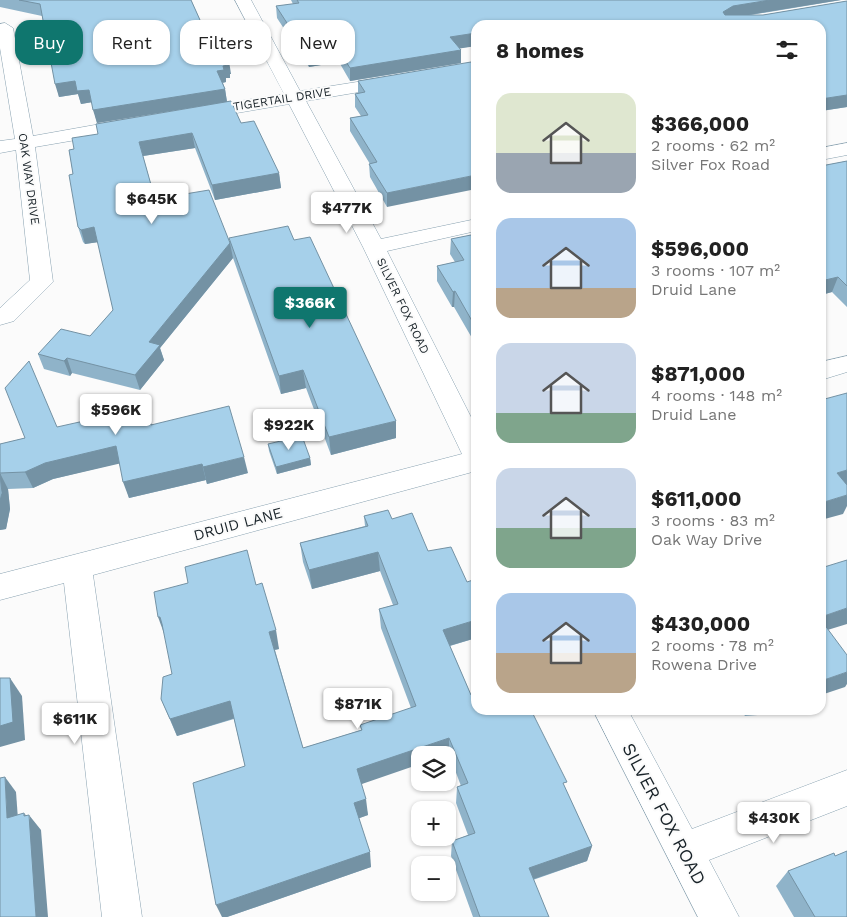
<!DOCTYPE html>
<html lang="en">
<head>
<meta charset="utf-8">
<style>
	:root { --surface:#fff; --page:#f2f2f2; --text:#222; --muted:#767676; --accent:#0f766e }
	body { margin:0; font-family:"Work Sans",sans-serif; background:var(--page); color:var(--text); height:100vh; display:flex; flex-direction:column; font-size:19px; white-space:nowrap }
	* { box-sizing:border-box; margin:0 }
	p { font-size:16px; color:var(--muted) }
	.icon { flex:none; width:28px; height:28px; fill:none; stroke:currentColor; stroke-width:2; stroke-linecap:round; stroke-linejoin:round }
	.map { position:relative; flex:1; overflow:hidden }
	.details { position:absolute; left:471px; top:20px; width:355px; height:695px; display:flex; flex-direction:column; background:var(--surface); border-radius:15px; box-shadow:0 1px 4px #0004 }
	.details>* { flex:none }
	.banner { position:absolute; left:15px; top:20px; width:381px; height:45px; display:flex; gap:10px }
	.fabs { position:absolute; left:411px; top:746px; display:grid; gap:10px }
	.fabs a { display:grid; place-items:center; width:45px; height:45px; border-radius:10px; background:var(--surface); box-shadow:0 1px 4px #0004; font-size:25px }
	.price { position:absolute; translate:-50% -42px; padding:0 11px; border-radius:5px; background:#fff; color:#222; font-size:16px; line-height:32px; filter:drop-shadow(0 1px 2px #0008) }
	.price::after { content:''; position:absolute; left:50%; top:30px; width:15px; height:11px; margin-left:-8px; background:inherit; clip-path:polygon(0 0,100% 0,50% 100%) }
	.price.active { background:var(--accent); color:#fff }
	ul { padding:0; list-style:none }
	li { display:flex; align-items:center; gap:15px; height:125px; padding:0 25px }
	li span { display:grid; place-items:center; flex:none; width:140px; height:100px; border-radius:15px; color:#555 }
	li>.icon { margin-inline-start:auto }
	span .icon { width:60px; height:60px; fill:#fffc; stroke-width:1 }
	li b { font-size:21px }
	h2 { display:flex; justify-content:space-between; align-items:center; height:60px; padding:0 25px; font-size:21px }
	.pill { padding:0 18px; border-radius:15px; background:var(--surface); box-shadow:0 1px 4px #0004; font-size:18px; line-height:45px }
	.pill.active { background:var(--accent); color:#fff }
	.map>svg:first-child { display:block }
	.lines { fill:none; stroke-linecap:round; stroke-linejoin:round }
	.minor-casing { stroke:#88a1b0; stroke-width:1 }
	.minor { fill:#fff; fill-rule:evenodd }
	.wall { fill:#8fb3c9 }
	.shaded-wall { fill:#7492a4 }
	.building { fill:#a6d0ea; stroke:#7492a4 }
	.labels { text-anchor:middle; stroke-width:4; stroke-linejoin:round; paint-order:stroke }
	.far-street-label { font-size:12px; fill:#182228; stroke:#fbfbfb }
	.street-label { font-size:15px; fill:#182228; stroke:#fbfbfb }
	.near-street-label { font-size:18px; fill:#182228; stroke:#fbfbfb }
</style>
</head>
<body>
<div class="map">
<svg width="847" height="917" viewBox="0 0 847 917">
	<rect width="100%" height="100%" fill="#fbfbfb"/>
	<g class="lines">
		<defs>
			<g id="minor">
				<polygon points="235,0 251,0 300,91 395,76 401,77 404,81 401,85 395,86 306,101 381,239 476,219 476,231 387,251 476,427 476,471 93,575 142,917 102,917 64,583 0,600 0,574 462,454 363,247 289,104 196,120 189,118 187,114 189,110 196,108 284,94"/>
				<polygon points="5,23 13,28 33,136 134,118 141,120 143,124 141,128 134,130 35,147 53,282 14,321 0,325 0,308 30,280 16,150 0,153 0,141 15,139 0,48 0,24"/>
				<polygon points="847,143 847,155 821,160 821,148"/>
				<polygon points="847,356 847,372 821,380 821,362"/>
				<polygon points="593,710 628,710 692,829 847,770 847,806 709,860 739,917 698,917"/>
			</g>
		</defs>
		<!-- minor casing -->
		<use href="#minor" class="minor-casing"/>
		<!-- minor -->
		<use href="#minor" class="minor"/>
	</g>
	<!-- wall -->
	<g class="wall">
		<polygon points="0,0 191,0 209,40 231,74 230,74 230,78 226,78 226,82 223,83 225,89 227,102 97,123 92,102 81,104 78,94 59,97 42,16 0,7"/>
		<polygon points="291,0 841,0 751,15 763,15 847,1 847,107 821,111 821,25 476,25 476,46 459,48 461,50 461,63 350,81 339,62 309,67 277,18 276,6 293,4"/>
		<polygon points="476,68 387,207 370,177 369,164 370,164 350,131 350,118 361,116 355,107 355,94 358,93 358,81"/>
		<polygon points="241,123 279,173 281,188 215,200 195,148 143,156 155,199 230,241 294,240 396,438 331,455 306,388 281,394 233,258 160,348 164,360 140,390 72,373 70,376 44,369 38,354 90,336 113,310 98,242 85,244 83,242 78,227 73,174 69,150"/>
		<polygon points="847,161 847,307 832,292 821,295 821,166"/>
		<polygon points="476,234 476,345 454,307 452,307 437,281 437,266 455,262 450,254 451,239"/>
		<polygon points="152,424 248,473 207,484 206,480 129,498 119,463 53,479 33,488 8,489 10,509 6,529 0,530 0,444 25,438 57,427"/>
		<polygon points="268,444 310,458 311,465 277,474 269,451"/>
		<polygon points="364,516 392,519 428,551 476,638 450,646 471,695 565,788 592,846 587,861 533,880 549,917 473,917 451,856 452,841 468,835 456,803 457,787 461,786 449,754 420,755 361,784 368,815 359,818 371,867 227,917 222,917 245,766 234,719 177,736 161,699 172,674 256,585 279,649 275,650 303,748 361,730 360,725 411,708 381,628 379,609 393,605 380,571 312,589 303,562 300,543 365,526"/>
		<polygon points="741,710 775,710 769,714 745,716"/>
		<polygon points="835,856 847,917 794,917 776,886 788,871"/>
	</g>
	<!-- shaded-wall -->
	<g class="shaded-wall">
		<polygon points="770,0 841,0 730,18 720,25 723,12 733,6"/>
		<polygon points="476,33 476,46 450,50 450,37"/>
		<polygon points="338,49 339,62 309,67 307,54"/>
		<polygon points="461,50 461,63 350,81 350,68"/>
		<polygon points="229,61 231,74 230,74 230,78 226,78 226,82 220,83 217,71 227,62"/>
		<polygon points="75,81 89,90 93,102 81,104 78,94 59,97 55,84"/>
		<polygon points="225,89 227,102 97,123 93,110"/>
		<polygon points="847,95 847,107 821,111 821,99"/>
		<polygon points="192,133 195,148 143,156 139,142"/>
		<polygon points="279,173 281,188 215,200 212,185"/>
		<polygon points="476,175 476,189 387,207 387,193"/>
		<polygon points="94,227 99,242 85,244 81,230"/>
		<polygon points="230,243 233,258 160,348 164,360 140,390 135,375 149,342"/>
		<polygon points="838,277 832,292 821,295 821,281"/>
		<polygon points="455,291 454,307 452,307 453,292"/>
		<polygon points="67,358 72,373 70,376 64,361"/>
		<polygon points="303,370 306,388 281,394 279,376"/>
		<polygon points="396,421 396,438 331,455 329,437"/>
		<polygon points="116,446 122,463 53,479 33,488 25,472 45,463"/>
		<polygon points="244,457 248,473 207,484 203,467"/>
		<polygon points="310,458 311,465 277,474 276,467"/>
		<polygon points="202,464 206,480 129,498 123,482"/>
		<polygon points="847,470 847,487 837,473"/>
		<polygon points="0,473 8,489 10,509 6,529 0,530"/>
		<polygon points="847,495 847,506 843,514 821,520 821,503"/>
		<polygon points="378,552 380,571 312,589 309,570"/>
		<polygon points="847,608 847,624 821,632 821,617"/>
		<polygon points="158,617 160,617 167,635 165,636"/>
		<polygon points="476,620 476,638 442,648 443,630"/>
		<polygon points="276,630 279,649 273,650 269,632"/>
		<polygon points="847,672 847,684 845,687 821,695 821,681"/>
		<polygon points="10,678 22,696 25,740 0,747 0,726"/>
		<polygon points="230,701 235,718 177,736 170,719"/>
		<polygon points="449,738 449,754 420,755 420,764 359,785 357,769"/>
		<polygon points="5,777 16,792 19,833 7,818"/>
		<polygon points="366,799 368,815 357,819 354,803"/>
		<polygon points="24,813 30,820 29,815 41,830 48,917 36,917"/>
		<polygon points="592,846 587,861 525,882 529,868"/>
		<polygon points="370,852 371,867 227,917 222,917 216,905"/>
	</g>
	<!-- building -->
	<g class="building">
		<polygon points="19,0 191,0 209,40 217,39 229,61 227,62 228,65 223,66 224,70 217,71 225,89 93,110 89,90 77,91 75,81 55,84 40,4"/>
		<polygon points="297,0 770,0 733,6 723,12 725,15 763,15 847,1 847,95 821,99 821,25 476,25 476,33 450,37 461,50 350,68 338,49 307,54 276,6 299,3"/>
		<polygon points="471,62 476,68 476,175 387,193 369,164 377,162 350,118 368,115 355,94 365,92 358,81"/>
		<polygon points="231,101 241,123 254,121 279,173 212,185 192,133 139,142 155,199 209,190 230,243 149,342 160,345 135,375 67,358 64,361 38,354 61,329 90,336 113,310 94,227 81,230 78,227 69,175 73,174 69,150 74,149 72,138 98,134 96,124"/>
		<polygon points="847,161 847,286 838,277 821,281 821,166"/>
		<polygon points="288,226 294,240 310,237 396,421 329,437 303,370 279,376 229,238"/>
		<polygon points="476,234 476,328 455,291 453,292 437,266 464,260 451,239"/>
		<polygon points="29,361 57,427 147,407 151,425 229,406 244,457 203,467 202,464 123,482 116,446 45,463 25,472 0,473 0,444 25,438 5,388"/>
		<polygon points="847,393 847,470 837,473 847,485 847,495 821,503 821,400"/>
		<polygon points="302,436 310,458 276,467 268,444"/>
		<polygon points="0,474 2,493 0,501"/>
		<polygon points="388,510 392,519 412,513 428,551 451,547 467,582 476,579 476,620 443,630 471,695 476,693 476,710 531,710 567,782 563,783 592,846 529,868 549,917 480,917 452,841 475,833 457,787 468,783 449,738 357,769 366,799 354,803 370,852 216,905 193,783 245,766 230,701 170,719 161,699 163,677 172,674 162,624 160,617 158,617 154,592 188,583 185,567 247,550 256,585 262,583 276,630 269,632 303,748 362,730 360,725 416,706 379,609 398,604 378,552 309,570 300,543 368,526 364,516"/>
		<polygon points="847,560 847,608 821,617 821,568"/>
		<polygon points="821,620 847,655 847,672 821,681"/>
		<polygon points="0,678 10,678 13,722 0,726"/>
		<polygon points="5,777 7,818 24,813 24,816 29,815 36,917 0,917 0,778"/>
		<polygon points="847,851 847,917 815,917 788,871 834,853 835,856"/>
	</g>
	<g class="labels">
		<!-- far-street labels -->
		<g class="far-street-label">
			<text transform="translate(282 99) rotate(-9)" y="4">TIGERTAIL DRIVE</text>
			<text transform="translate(29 179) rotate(82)" y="4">OAK WAY DRIVE</text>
			<text transform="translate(403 306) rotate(64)" y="4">SILVER FOX ROAD</text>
		</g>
		<!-- street labels -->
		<g class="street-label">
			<text transform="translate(238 524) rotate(-15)" y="5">DRUID LANE</text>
		</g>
		<!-- near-street labels -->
		<g class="near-street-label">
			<text transform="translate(664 814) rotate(62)" y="6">SILVER FOX ROAD</text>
		</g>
	</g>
</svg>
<div class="fabs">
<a><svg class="icon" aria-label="layers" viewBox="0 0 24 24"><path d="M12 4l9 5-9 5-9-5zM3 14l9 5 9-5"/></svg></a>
<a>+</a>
<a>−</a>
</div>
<b class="price" style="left:152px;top:225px">$645K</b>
<b class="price" style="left:347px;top:234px">$477K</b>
<b class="price active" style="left:310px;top:329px">$366K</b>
<b class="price" style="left:116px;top:436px">$596K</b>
<b class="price" style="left:289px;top:451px">$922K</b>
<b class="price" style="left:358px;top:730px">$871K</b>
<b class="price" style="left:75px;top:745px">$611K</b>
<b class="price" style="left:774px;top:844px">$430K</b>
<div class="banner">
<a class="pill active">Buy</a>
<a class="pill">Rent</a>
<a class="pill">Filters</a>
<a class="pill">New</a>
</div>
<section class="details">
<h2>8 homes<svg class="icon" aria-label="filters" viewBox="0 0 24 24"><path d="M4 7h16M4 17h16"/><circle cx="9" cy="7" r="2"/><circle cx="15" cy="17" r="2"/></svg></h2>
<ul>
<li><span style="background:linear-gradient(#dfe7d0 60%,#9aa5b1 0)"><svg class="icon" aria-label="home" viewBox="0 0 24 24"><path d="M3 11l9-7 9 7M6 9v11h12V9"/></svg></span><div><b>$366,000</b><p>2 rooms · 62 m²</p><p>Silver Fox Road</p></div></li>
<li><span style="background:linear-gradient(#a9c7e8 70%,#b9a48a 0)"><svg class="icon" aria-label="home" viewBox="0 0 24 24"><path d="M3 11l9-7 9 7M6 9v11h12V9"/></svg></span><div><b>$596,000</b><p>3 rooms · 107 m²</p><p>Druid Lane</p></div></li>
<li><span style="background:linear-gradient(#c9d6e8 70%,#7fa58c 0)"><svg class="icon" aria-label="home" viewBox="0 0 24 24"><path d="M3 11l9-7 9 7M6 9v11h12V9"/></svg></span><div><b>$871,000</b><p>4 rooms · 148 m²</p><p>Druid Lane</p></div></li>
<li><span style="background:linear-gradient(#c9d6e8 60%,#7fa58c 0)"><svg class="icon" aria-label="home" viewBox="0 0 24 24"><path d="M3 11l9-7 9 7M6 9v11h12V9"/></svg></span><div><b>$611,000</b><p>3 rooms · 83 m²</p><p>Oak Way Drive</p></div></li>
<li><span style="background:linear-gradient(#a9c7e8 60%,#b9a48a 0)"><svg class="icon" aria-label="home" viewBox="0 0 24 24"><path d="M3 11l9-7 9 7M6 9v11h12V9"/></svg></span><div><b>$430,000</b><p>2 rooms · 78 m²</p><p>Rowena Drive</p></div></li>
</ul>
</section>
</div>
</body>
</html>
